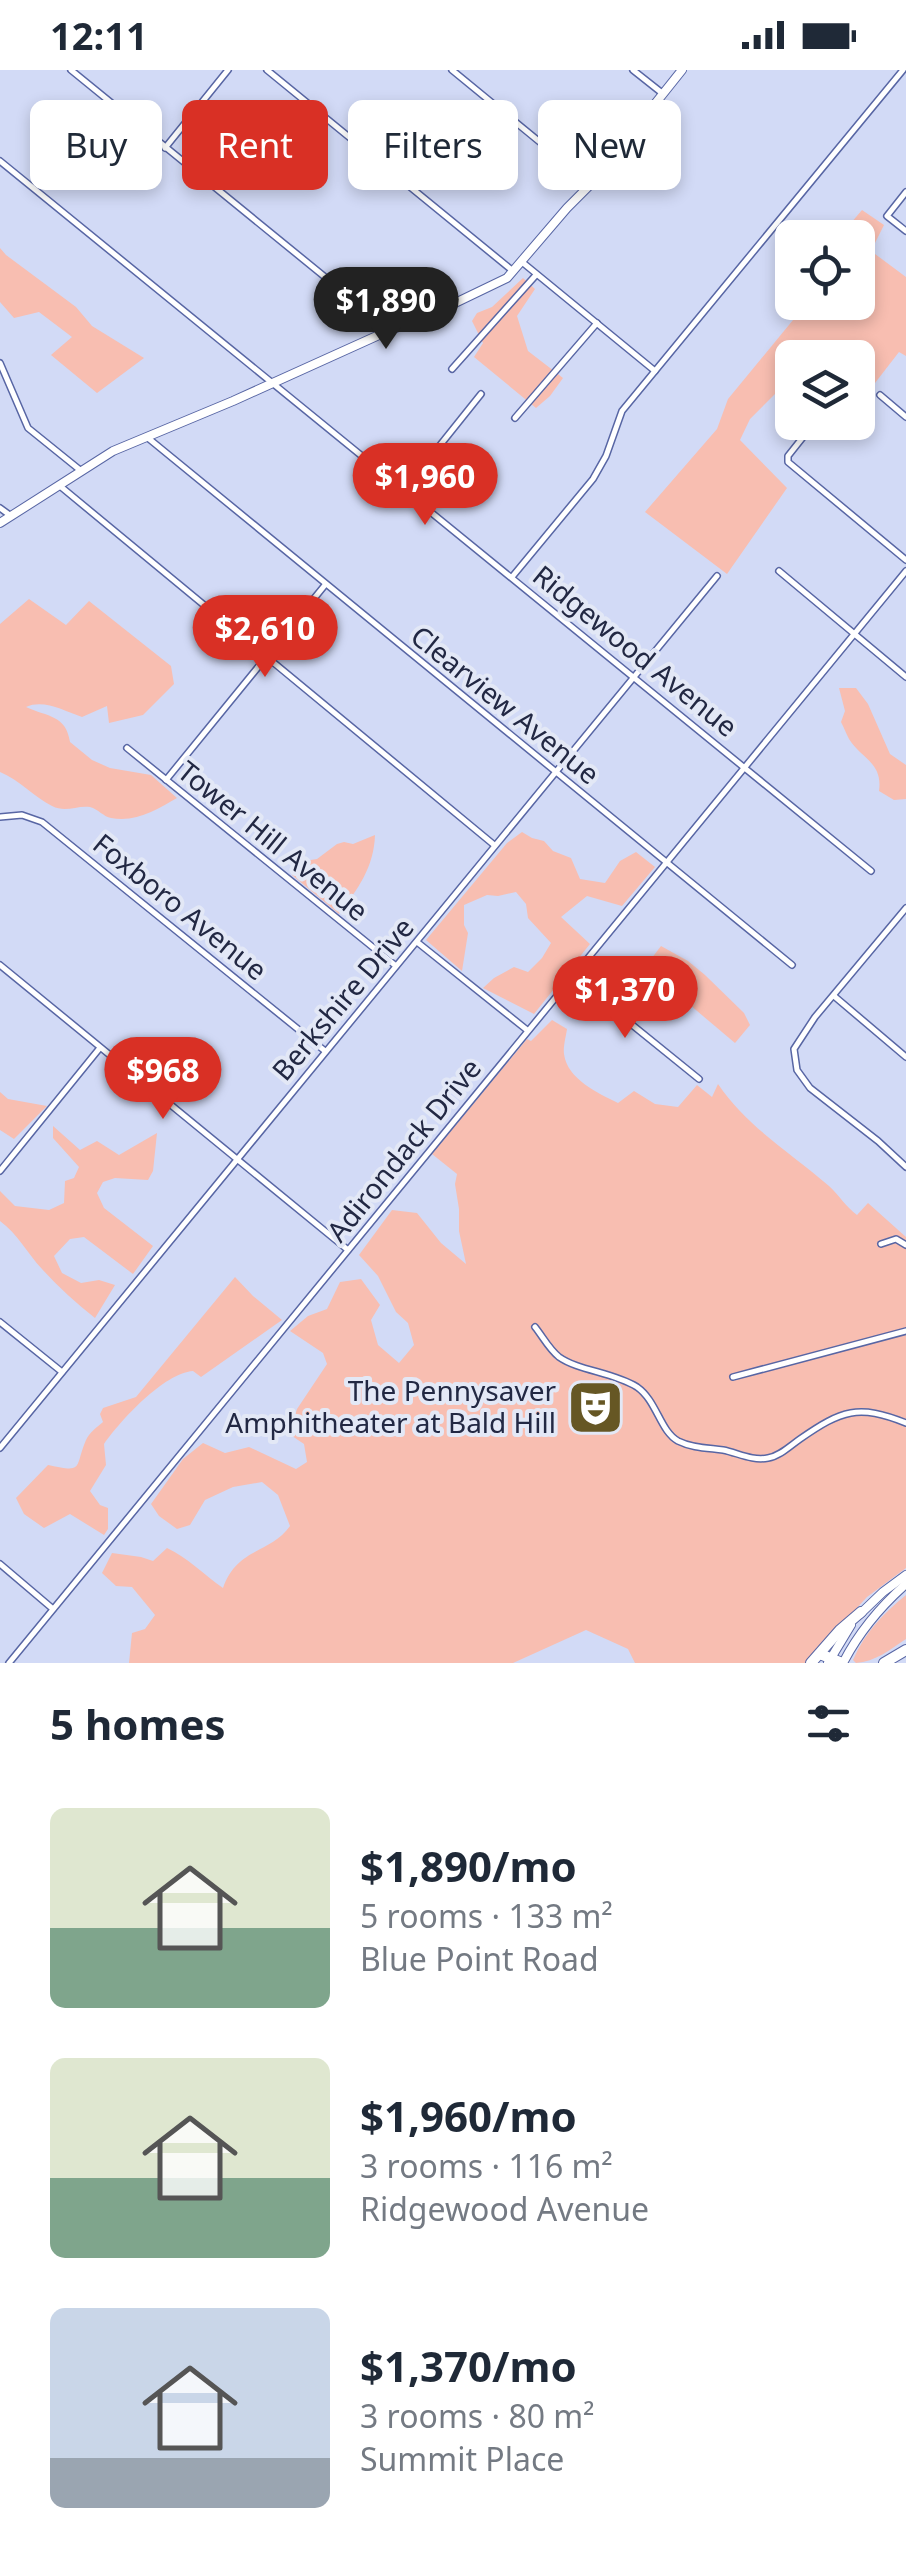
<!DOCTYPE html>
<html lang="en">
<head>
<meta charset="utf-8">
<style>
	:root { --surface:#fff; --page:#f6f6f7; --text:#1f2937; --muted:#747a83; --accent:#d93025 }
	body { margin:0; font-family:"Noto Sans",sans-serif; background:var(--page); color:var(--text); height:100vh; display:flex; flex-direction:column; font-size:38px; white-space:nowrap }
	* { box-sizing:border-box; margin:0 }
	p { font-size:32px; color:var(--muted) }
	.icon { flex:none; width:55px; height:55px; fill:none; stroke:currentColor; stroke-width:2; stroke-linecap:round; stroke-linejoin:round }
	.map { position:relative; height:1593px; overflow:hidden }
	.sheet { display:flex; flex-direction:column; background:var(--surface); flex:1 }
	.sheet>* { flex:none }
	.top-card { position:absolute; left:30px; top:30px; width:848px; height:90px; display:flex; gap:20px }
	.buttons { position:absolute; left:775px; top:150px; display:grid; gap:20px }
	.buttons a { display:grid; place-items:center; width:100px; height:100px; border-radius:15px; background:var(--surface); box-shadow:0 5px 15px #0003; font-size:50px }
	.price { position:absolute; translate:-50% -85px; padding:0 22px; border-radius:35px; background:var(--accent); color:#fff; font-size:32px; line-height:65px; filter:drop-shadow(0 2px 5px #0008) }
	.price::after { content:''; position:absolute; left:50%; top:60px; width:30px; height:22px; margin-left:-15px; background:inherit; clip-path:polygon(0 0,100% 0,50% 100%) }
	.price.on { background:#222; color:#fff }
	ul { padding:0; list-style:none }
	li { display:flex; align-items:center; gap:30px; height:250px; padding:0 50px }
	li span { display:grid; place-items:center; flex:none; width:280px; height:200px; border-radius:15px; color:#555 }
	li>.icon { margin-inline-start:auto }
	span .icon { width:120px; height:120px; fill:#fffc; stroke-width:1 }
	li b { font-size:42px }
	h2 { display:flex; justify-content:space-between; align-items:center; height:120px; padding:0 50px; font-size:42px }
	.chip { padding:0 35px; border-radius:15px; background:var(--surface); box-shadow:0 5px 15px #0003; font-size:35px; line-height:90px }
	.chip.on { background:var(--accent); color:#fff }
	.status { display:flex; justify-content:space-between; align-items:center; height:70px; padding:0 50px; background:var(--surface); direction:ltr }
	.status svg { height:28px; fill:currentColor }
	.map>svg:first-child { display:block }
	.green { fill:#f8beb1 }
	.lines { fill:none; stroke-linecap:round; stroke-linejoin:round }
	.street-casing { stroke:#5866a4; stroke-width:8 }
	.secondary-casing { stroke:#5866a4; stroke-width:10 }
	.highway-casing { stroke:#5866a4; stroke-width:12 }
	.street { stroke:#fff; stroke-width:5 }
	.secondary { stroke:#fff; stroke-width:8 }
	.highway { stroke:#fff; stroke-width:10 }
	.labels { text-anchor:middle; stroke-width:8; stroke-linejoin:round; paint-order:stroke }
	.street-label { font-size:28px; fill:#222843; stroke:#e3e8f6 }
	.poi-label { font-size:28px; fill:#222843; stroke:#e3e8f6; text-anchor:end }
</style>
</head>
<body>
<div class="status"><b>12:11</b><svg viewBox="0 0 49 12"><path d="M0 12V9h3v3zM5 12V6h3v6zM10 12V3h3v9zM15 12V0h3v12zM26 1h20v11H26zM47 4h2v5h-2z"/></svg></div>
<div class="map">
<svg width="906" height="1593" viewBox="0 0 906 1593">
	<rect width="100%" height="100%" fill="#d2daf6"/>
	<!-- green -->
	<g class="green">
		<polygon points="862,140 884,155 871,181 906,207 906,286 899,282 858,335 858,288 792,288 792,310 790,309 750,349 740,370 787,418 727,504 645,442 717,359 728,329 807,233 858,232 858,168 839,167"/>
		<polygon points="0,178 6,185 76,237 92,256 144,288 97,323 51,285 72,267 39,242 14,248 0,232"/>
		<polygon points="523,208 535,219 517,246 528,281 563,308 550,326 536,338 474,287 483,273 472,251 477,243 492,237"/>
		<path d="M29,529l37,26 23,-24 82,65 3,18 -31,31 -34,8 -2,-17 -25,11c-18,-6 -38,-18 -56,-10 22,10 40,8 44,35l22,18 18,8 41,7 26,23c-19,11 -41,25 -66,20 -7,-1 -13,-9 -21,-11 -13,-2 -24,6 -38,-1 -18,-9 -32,-26 -52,-34v-148z"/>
		<path d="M839,618h17l12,16 22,50 16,11v34l-12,1 -15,-9c4,-28 -17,-32 -30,-52 -3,-6 -5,-11 -8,-17l4,-11z"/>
		<polygon points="522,762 532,768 544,771 553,781 571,788 580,809 605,813 620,791 636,782 655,797 622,836 587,826 561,847 590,874 534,944 483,918 494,908 514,897 528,902 542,888 551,873 528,848 526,834 516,822 498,826 487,825 464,835 464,855 468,863 462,901 426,870 507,773"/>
		<path d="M375,765c-1,32 -17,54 -36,79l-47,-39 12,-14 13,-2 20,-15 7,-2 9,2z"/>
		<polygon points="661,876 688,891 705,905 744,943 750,955 735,973 645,897"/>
		<path d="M552,950l15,9c-1,7 -4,18 -3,25 3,25 34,39 54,49l16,-12 21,13 23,3 19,-22 15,12 6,-13c30,44 72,68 111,102 10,9 17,21 28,29l11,-12 38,34v331l-39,29 -61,66h-171l-7,-14 -42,-19 -73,33h-384l3,-30 13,-4 10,-14 -23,-28 -16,-1 -14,-13 10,-20 29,4 12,4 14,-13c21,10 36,26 56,40 14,-40 48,-35 67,-62l-12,-31 -16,-13 -29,5 -28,13 -15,25 -13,4 -18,-13 -8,-12 32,-45 20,-16 22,10 24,-6 47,22 11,-7 -3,-18 -15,-10 8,-25 30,-45 -4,-11 -33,-22 18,-15 19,-7 13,-27 21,-3 19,26 -9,15 7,25 21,18 15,-18 -6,-22 -12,-11 -18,-36 -19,-21 33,-45 25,3 24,30 25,21 -7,-33v-22l-4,-25 2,-10 -25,-20 95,-115 4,2z"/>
		<polygon points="0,1022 8,1029 47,1036 14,1069 0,1060"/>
		<path d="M53,1056l27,24 17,-9 22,14 38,-22 -4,38 -5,9 -33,-2 -12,4 -6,11 7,15 49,38 -20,28 -49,-37 -14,2 -16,17 8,17 19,10 18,-3 16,5 -20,33c-19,-15 -37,-31 -53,-49 -15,-16 -24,-35 -42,-48v-30l15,15 34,4 15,-7 1,-22 9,-3 5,-11 -26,-29z"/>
		<path d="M235,1207l18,19 29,24 -81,57 -8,-6c-29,2 -72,49 -89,73l2,21 -16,26 10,14 8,3v21l-4,6 -34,-21 -26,14 -20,-14 -8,-16 32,-33c37,8 26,3 38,-25 3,-7 11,-13 17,-18l-3,-8 3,-6 33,-11z"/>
		<path d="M906,1525v44c-15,10 -31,23 -50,24l-3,-3c12,-28 30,-46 53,-65z"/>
	</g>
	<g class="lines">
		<defs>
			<g id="street">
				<polyline points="71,0 390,260"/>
				<polyline points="267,0 513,201"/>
				<polyline points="452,0 591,114"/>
				<polyline points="633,0 662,23"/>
				<polyline points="165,78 228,0"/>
				<polyline points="0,91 871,801"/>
				<polyline points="906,122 887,146 906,161"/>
				<polyline points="522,192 655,301"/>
				<polyline points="0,293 28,358 80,400"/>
				<polyline points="452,299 536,205"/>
				<polyline points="880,325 906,347"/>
				<polyline points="515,348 597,253"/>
				<polyline points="815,352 788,386 788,392 906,490"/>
				<polyline points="148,368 792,895"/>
				<polyline points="60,416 493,774"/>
				<polyline points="405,419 481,324"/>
				<polyline points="0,438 11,446"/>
				<polyline points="779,501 906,607"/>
				<polyline points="512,507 593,409 606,386 622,341 903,0"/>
				<polyline points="127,678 396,896"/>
				<polyline points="166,710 325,515"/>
				<polyline points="0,747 22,745 42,752 325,981"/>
				<polyline points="906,838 815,947 794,979 797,1000 810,1018 878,1071 906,1097"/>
				<polyline points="417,872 527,960"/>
				<polyline points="0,895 348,1180"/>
				<polyline points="573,907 699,1009"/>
				<polyline points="834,926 906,987"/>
				<polyline points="0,1101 99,979"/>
				<polyline points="881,1174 896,1169 906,1175"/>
				<polyline points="0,1252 62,1302"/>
				<path d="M535,1257c8,10 14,22 24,30 20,14 54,15 78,30 20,14 23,44 41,54 14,7 30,7 45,9 15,3 29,11 45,8 12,-2 22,-12 32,-19 42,-29 58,-35 106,-16"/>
				<polyline points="733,1307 906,1261"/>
				<polyline points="0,1378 717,506"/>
				<polyline points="0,1494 53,1539"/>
				<polyline points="9,1593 906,501"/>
			</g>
			<g id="secondary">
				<polyline points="0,453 113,381 233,331 390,260 426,247 507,208 567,138 591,114 682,0"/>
				<polyline points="860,1544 883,1522 906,1505"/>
				<polyline points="828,1593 851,1555"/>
				<path d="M843,1593c16,-31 37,-56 63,-79"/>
			</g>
			<g id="highway">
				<polyline points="820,1584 842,1593"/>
				<polyline points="811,1593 840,1560 861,1542"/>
				<polyline points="884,1593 906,1580"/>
			</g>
		</defs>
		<!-- street casing -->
		<use href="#street" class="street-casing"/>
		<!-- secondary casing -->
		<use href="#secondary" class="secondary-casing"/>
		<!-- highway casing -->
		<use href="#highway" class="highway-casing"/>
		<!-- street -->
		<use href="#street" class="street"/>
		<!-- secondary -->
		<use href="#secondary" class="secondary"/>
		<!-- highway -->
		<use href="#highway" class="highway"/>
	</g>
	<!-- icons -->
	<defs>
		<symbol id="theatre-square" viewBox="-11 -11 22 22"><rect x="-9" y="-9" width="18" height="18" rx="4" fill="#665724" stroke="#e3e8f6"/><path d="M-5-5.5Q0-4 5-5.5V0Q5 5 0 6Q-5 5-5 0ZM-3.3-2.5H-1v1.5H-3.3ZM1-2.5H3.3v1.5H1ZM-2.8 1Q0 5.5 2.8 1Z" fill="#fff"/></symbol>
	</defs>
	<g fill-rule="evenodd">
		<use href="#theatre-square" x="564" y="1306" width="63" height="63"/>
	</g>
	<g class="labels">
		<!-- street labels -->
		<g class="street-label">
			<text transform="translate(635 581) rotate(39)" y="10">Ridgewood Avenue</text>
			<text transform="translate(505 635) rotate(39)" y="10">Clearview Avenue</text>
			<text transform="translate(273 771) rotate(39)" y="10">Tower Hill Avenue</text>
			<text transform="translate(180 837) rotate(39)" y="10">Foxboro Avenue</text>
			<text transform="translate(343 929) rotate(-50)" y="10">Berkshire Drive</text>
			<text transform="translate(404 1080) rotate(-51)" y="10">Adirondack Drive</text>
		</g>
		<!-- poi labels -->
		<g class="poi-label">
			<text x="556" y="1331">The Pennysaver<tspan x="556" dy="32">Amphitheater at Bald Hill</tspan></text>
		</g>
	</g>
</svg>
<div class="buttons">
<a><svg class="icon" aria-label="locate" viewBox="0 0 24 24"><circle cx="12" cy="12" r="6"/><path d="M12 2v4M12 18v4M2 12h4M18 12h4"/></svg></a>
<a><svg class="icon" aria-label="layers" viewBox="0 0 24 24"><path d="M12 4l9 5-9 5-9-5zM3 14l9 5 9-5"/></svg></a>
</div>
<b class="price on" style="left:386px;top:282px">$1,890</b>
<b class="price" style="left:425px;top:458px">$1,960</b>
<b class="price" style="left:265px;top:610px">$2,610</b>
<b class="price" style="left:625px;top:971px">$1,370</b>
<b class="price" style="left:163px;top:1052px">$968</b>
<div class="top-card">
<a class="chip">Buy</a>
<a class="chip on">Rent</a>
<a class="chip">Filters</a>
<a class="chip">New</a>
</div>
</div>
<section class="sheet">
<h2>5 homes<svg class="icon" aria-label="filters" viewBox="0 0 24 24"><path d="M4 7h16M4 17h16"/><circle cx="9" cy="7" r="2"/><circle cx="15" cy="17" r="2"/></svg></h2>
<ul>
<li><span style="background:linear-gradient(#dfe7d0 60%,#7fa58c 0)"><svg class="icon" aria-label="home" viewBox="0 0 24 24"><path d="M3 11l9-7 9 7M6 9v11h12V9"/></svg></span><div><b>$1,890/mo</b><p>5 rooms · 133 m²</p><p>Blue Point Road</p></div></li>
<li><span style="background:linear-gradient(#dfe7d0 60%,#7fa58c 0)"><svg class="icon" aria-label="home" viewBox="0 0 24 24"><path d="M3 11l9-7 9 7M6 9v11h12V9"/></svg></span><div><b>$1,960/mo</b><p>3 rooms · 116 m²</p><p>Ridgewood Avenue</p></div></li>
<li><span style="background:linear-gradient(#c9d6e8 75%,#9aa5b1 0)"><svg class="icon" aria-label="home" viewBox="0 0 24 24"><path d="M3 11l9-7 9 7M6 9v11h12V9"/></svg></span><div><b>$1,370/mo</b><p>3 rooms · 80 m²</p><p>Summit Place</p></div></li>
</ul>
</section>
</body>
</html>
